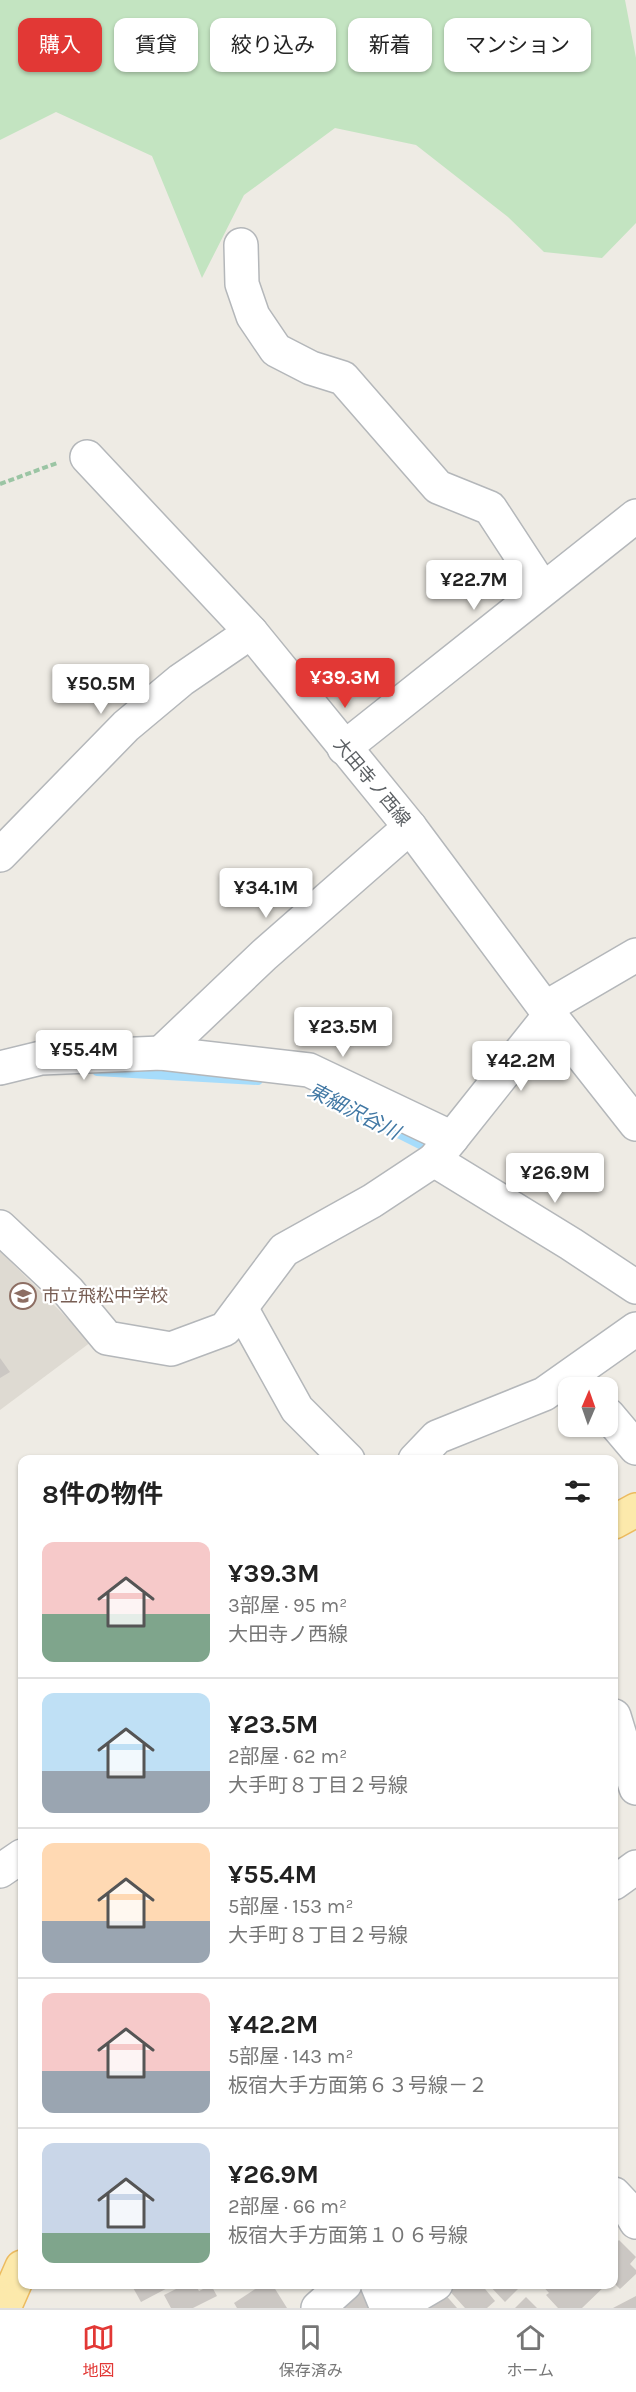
<!DOCTYPE html>
<html lang="ja">
<head>
<meta charset="utf-8">
<style>
	:root { --surface:#fff; --page:#f2f2f2; --text:#222; --muted:#767676; --line:#e0e0e0; --accent:#e23835 }
	body { margin:0; font-family:Karla,"Noto Sans JP",sans-serif; background:var(--page); color:var(--text); height:100vh; display:flex; flex-direction:column; font-size:22px; white-space:nowrap }
	* { box-sizing:border-box; margin:0 }
	p { font-size:20px; color:var(--muted) }
	.icon { flex:none; width:33px; height:33px; fill:none; stroke:currentColor; stroke-width:2; stroke-linecap:round; stroke-linejoin:round }
	.map { position:relative; flex:1; overflow:hidden }
	.details { position:absolute; left:18px; top:1455px; width:600px; height:834px; display:flex; flex-direction:column; background:var(--surface); border-radius:12px; box-shadow:0 2px 4px #0004 }
	.details>* { flex:none }
	.guide { position:absolute; left:18px; top:18px; width:600px; height:54px; display:flex; gap:12px }
	.needle { width:39px; rotate:2deg }
	.tools { position:absolute; left:558px; top:1377px; display:grid; gap:12px }
	.tools a { display:grid; place-items:center; width:60px; height:60px; border-radius:12px; background:var(--surface); box-shadow:0 2px 4px #0004; font-size:30px }
	.price { position:absolute; translate:-50% -51px; padding:0 14px; border-radius:6px; background:#fff; color:#222; font-size:20px; line-height:39px; filter:drop-shadow(0 2px 3px #0008) }
	.price::after { content:''; position:absolute; left:50%; top:36px; width:18px; height:14px; margin-left:-9px; background:inherit; clip-path:polygon(0 0,100% 0,50% 100%) }
	.price.current { background:var(--accent); color:#fff }
	ul { padding:0; list-style:none }
	li { display:flex; align-items:center; gap:18px; height:150px; padding:0 24px }
	li+li { border-top:2px solid var(--line) }
	li span { display:grid; place-items:center; flex:none; width:168px; height:120px; border-radius:12px; color:#555 }
	li>.icon { margin-inline-start:auto }
	span .icon { width:72px; height:72px; fill:#fffc; stroke-width:1 }
	li b { font-size:26px }
	h2 { display:flex; justify-content:space-between; align-items:center; height:72px; padding:0 24px; font-size:26px }
	.tag { padding:0 21px; border-radius:12px; background:var(--surface); box-shadow:0 2px 4px #0004; font-size:21px; line-height:54px }
	.tag.current { background:var(--accent); color:#fff }
	.tab-bar { display:flex; justify-content:space-around; align-items:center; height:84px; border-top:2px solid var(--line); background:var(--surface); font-size:16px; color:var(--muted) }
	.tab-bar a { display:grid; justify-items:center; gap:3px }
	.tab-bar .current { color:var(--accent) }
	.map>svg:first-child { display:block }
	.education { fill:#dedad2 }
	.green { fill:#c3e4c1 }
	.lines { fill:none; stroke-linecap:round; stroke-linejoin:round }
	.stream { stroke:#a6dcfb; stroke-width:10 }
	.building { fill:#cbc7c3 }
	.minor-casing { stroke:#b4b7ba; stroke-width:36 }
	.major-casing { stroke:#ecbb5f; stroke-width:36 }
	.path { stroke:#9bc5a4; stroke-width:4; stroke-dasharray:6 3; stroke-linecap:butt }
	.minor { stroke:#fff; stroke-width:33 }
	.major { stroke:#fce9ab; stroke-width:33 }
	.labels { text-anchor:middle; stroke-width:4.5; stroke-linejoin:round; paint-order:stroke }
	.street-label { font-size:18px; fill:#5c6064; stroke:#fff }
	.education-label { font-size:18px; fill:#785e54; stroke:#fff; text-anchor:start }
	.water-label { font-size:20px; font-style:italic; fill:#4178a4; stroke:#fff }
</style>
</head>
<body>
<div class="map">
<svg width="636" height="2308" viewBox="0 0 636 2308">
	<rect width="100%" height="100%" fill="#eeebe4"/>
	<!-- education -->
	<polygon class="education" points="0,1251 91,1342 0,1410"/>
	<!-- green -->
	<polygon class="green" points="0,0 625,0 636,58 636,223 602,258 544,252 508,217 416,145 335,128 244,195 202,278 152,156 56,112 0,140"/>
	<g class="lines">
		<!-- stream -->
		<g class="stream">
			<polyline points="97,1071 258,1080"/>
			<polyline points="319,1093 436,1152"/>
		</g>
	</g>
	<!-- building -->
	<g class="building">
		<polygon points="0,1358 10,1372 0,1378"/>
		<polygon points="619,2240 636,2257 630,2264 636,2270 636,2274 620,2289 614,2283 614,2245"/>
		<polygon points="131,2284 175,2284 141,2302"/>
		<polygon points="186,2284 195,2284 199,2291 211,2285 217,2296 193,2308 171,2308 164,2295"/>
		<polygon points="263,2284 272,2284 287,2308 237,2308 234,2303"/>
		<polygon points="451,2284 481,2284 495,2301 487,2308 465,2308 447,2288"/>
		<polygon points="488,2284 523,2284 505,2302"/>
		<polygon points="541,2284 607,2284 582,2308 558,2308 546,2295 549,2293"/>
		<polygon points="362,2287 372,2308 339,2308"/>
		<polygon points="443,2292 457,2308 425,2308"/>
		<polygon points="636,2296 636,2308 613,2308"/>
		<polygon points="526,2297 537,2308 515,2308"/>
	</g>
	<g class="lines">
		<defs>
			<g id="minor">
				<polyline points="241,245 242,284 253,316 276,350 311,368 343,378 438,487 490,508 543,589"/>
				<polyline points="87,457 251,632 410,827 550,1015 636,1124"/>
				<polyline points="344,748 636,516"/>
				<polyline points="0,855 126,726 181,680 251,632"/>
				<polyline points="545,1008 636,955"/>
				<polyline points="161,1053 264,955 410,827"/>
				<polyline points="0,1068 41,1058 161,1053 309,1070 452,1138 434,1160 571,1244 636,1287"/>
				<polyline points="452,1138 550,1015"/>
				<polyline points="0,1227 68,1291 107,1338 171,1349 225,1329 284,1250 372,1201 434,1160"/>
				<polyline points="241,1308 297,1409 348,1460"/>
				<polyline points="608,1415 636,1448"/>
				<polyline points="415,1460 437,1437 544,1394 636,1329"/>
				<polyline points="614,1716 636,1788"/>
				<polyline points="0,1871 22,1856"/>
				<polyline points="614,1883 636,1867"/>
				<polyline points="614,2194 629,2210 636,2222"/>
				<polyline points="377,2284 387,2308"/>
				<polyline points="318,2308 345,2284"/>
				<polyline points="395,2308 436,2284"/>
			</g>
			<g id="major">
				<polyline points="614,1522 636,1510"/>
				<polyline points="4,2308 22,2267"/>
			</g>
		</defs>
		<!-- minor casing -->
		<use href="#minor" class="minor-casing"/>
		<!-- major casing -->
		<use href="#major" class="major-casing"/>
		<!-- path -->
		<polyline class="path" points="0,484 57,463"/>
		<!-- minor -->
		<use href="#minor" class="minor"/>
		<!-- major -->
		<use href="#major" class="major"/>
	</g>
	<!-- icons -->
	<defs>
		<symbol id="school-ring" viewBox="-11 -11 22 22"><circle r="9.5" fill="#fff" stroke="#8d6e63" stroke-width="1.5"/><path d="M0-5L7-2L0 1L-7-2ZM-4 1L0 2.5L4 1V4Q0 6-4 4Z" fill="#8d6e63"/></symbol>
	</defs>
	<g fill-rule="evenodd">
		<use href="#school-ring" x="8" y="1281" width="30" height="30"/>
	</g>
	<g class="labels">
		<!-- street labels -->
		<g class="street-label">
			<text transform="translate(372 782) rotate(50)" y="6">大田寺ノ西線</text>
		</g>
		<!-- education labels -->
		<g class="education-label">
			<text x="42" y="1302">市立飛松中学校</text>
		</g>
		<!-- water labels -->
		<g class="water-label">
			<text transform="translate(354 1111) rotate(27)" y="7">東細沢谷川</text>
		</g>
	</g>
</svg>
<div class="tools">
<a><svg class="needle" viewBox="-14 -14 28 28"><path d="M0-13l5 13h-10z" fill="#e53935"/><path d="M0 13l5-13h-10z" fill="#767676"/></svg></a>
</div>
<b class="price" style="left:474px;top:611px">¥22.7M</b>
<b class="price current" style="left:345px;top:709px">¥39.3M</b>
<b class="price" style="left:101px;top:715px">¥50.5M</b>
<b class="price" style="left:266px;top:919px">¥34.1M</b>
<b class="price" style="left:343px;top:1058px">¥23.5M</b>
<b class="price" style="left:84px;top:1081px">¥55.4M</b>
<b class="price" style="left:521px;top:1092px">¥42.2M</b>
<b class="price" style="left:555px;top:1204px">¥26.9M</b>
<div class="guide">
<a class="tag current">購入</a>
<a class="tag">賃貸</a>
<a class="tag">絞り込み</a>
<a class="tag">新着</a>
<a class="tag">マンション</a>
</div>
<section class="details">
<h2>8件の物件<svg class="icon" aria-label="filters" viewBox="0 0 24 24"><path d="M4 7h16M4 17h16"/><circle cx="9" cy="7" r="2"/><circle cx="15" cy="17" r="2"/></svg></h2>
<ul>
<li><span style="background:linear-gradient(#f6c9c9 60%,#7fa58c 0)"><svg class="icon" aria-label="home" viewBox="0 0 24 24"><path d="M3 11l9-7 9 7M6 9v11h12V9"/></svg></span><div><b>¥39.3M</b><p>3部屋 · 95 m²</p><p>大田寺ノ西線</p></div></li>
<li><span style="background:linear-gradient(#bfe0f5 65%,#9aa5b1 0)"><svg class="icon" aria-label="home" viewBox="0 0 24 24"><path d="M3 11l9-7 9 7M6 9v11h12V9"/></svg></span><div><b>¥23.5M</b><p>2部屋 · 62 m²</p><p>大手町８丁目２号線</p></div></li>
<li><span style="background:linear-gradient(#ffd9b3 65%,#9aa5b1 0)"><svg class="icon" aria-label="home" viewBox="0 0 24 24"><path d="M3 11l9-7 9 7M6 9v11h12V9"/></svg></span><div><b>¥55.4M</b><p>5部屋 · 153 m²</p><p>大手町８丁目２号線</p></div></li>
<li><span style="background:linear-gradient(#f6c9c9 65%,#9aa5b1 0)"><svg class="icon" aria-label="home" viewBox="0 0 24 24"><path d="M3 11l9-7 9 7M6 9v11h12V9"/></svg></span><div><b>¥42.2M</b><p>5部屋 · 143 m²</p><p>板宿大手方面第６３号線－２</p></div></li>
<li><span style="background:linear-gradient(#c9d6e8 75%,#7fa58c 0)"><svg class="icon" aria-label="home" viewBox="0 0 24 24"><path d="M3 11l9-7 9 7M6 9v11h12V9"/></svg></span><div><b>¥26.9M</b><p>2部屋 · 66 m²</p><p>板宿大手方面第１０６号線</p></div></li>
</ul>
</section>
</div>
<nav class="tab-bar">
<a class="current"><svg class="icon" aria-label="map" viewBox="0 0 24 24"><path d="M3 6l6-2 6 2 6-2v14l-6 2-6-2-6 2zM9 4v14M15 6v14"/></svg>地図</a>
<a><svg class="icon" aria-label="saved" viewBox="0 0 24 24"><path d="M7 4h10v16l-5-4-5 4z"/></svg>保存済み</a>
<a><svg class="icon" aria-label="home" viewBox="0 0 24 24"><path d="M3 11l9-7 9 7M6 9v11h12V9"/></svg>ホーム</a>
</nav>
</body>
</html>
